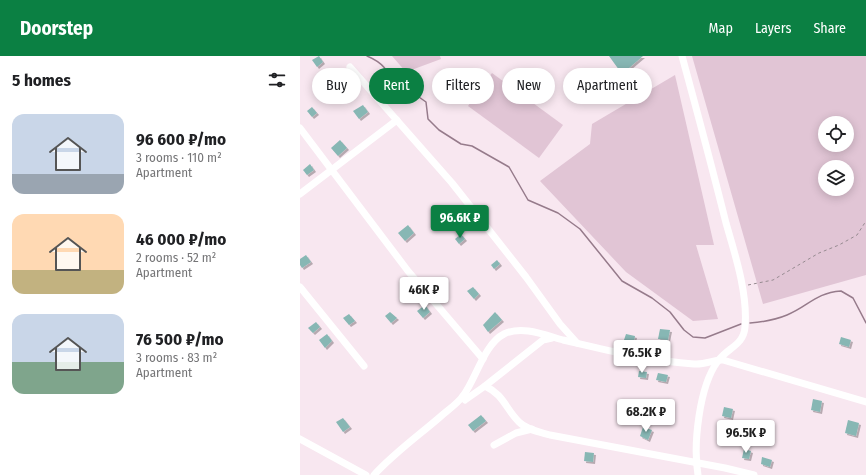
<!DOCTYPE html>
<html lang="en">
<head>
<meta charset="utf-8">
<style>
	:root { --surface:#fff; --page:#f6f6f6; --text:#202124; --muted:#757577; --accent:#0b8043 }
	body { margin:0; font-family:"Fira Sans Condensed",sans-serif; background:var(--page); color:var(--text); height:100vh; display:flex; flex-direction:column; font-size:15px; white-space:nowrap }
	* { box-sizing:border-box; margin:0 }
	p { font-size:13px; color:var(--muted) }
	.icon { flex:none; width:22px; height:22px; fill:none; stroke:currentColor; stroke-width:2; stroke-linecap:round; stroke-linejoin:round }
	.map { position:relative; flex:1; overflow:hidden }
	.drawer { display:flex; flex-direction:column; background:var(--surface); width:300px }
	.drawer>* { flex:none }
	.top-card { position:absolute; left:12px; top:12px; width:380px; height:36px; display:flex; gap:8px }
	.controls { position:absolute; left:518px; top:60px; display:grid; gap:8px }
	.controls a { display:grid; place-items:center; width:36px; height:36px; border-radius:50%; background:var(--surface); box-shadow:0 2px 10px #0003; font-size:20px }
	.price { position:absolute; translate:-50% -34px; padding:0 9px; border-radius:4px; background:#fff; color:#222; font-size:13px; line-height:26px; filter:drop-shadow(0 1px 2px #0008) }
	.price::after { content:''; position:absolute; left:50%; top:24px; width:12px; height:9px; margin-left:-6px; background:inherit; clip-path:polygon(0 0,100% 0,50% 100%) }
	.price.selected { background:var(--accent); color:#fff }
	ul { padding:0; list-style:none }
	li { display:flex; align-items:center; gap:12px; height:100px; padding:0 12px }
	li span { display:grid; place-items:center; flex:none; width:112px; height:80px; border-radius:12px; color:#555 }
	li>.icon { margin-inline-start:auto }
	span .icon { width:48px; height:48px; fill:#fffc; stroke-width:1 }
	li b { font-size:17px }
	h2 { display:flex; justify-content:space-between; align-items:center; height:48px; padding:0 12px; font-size:17px }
	.tag { padding:0 14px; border-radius:18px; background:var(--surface); box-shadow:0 2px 10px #0003; font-size:14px; line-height:36px }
	.tag.selected { background:var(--accent); color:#fff }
	header { display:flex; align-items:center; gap:24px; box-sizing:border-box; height:56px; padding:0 20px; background:var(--accent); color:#fff }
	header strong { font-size:19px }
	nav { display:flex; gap:22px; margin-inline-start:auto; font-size:14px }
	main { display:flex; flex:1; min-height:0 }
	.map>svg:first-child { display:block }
	.green { fill:#e1c5d5; fill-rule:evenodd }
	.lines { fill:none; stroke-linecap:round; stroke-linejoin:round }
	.stream { stroke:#967b8b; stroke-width:1.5 }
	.building { fill:#87b7b4; filter:url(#shadow) }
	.path { stroke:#978b91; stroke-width:1; stroke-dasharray:3 3; stroke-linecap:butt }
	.minor { stroke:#fff; stroke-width:7 }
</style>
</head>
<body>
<header>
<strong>Doorstep</strong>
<nav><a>Map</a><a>Layers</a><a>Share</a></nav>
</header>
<main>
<section class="drawer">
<h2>5 homes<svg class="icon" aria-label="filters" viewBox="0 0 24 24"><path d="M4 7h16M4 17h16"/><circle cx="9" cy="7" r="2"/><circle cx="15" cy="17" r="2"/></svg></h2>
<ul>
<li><span style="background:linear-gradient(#c9d6e8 75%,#9aa5b1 0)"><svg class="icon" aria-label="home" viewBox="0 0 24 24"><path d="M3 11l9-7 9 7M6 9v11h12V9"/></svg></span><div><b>96 600 ₽/mo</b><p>3 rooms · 110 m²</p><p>Apartment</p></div></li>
<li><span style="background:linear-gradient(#ffd9b3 70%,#c2b280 0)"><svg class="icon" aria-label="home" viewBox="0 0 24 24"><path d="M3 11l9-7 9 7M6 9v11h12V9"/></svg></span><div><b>46 000 ₽/mo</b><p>2 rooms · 52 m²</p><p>Apartment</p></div></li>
<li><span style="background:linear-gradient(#c9d6e8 60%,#7fa58c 0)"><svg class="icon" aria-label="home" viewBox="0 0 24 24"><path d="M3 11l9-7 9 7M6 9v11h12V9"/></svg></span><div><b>76 500 ₽/mo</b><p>3 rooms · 83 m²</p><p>Apartment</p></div></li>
</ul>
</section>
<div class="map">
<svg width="566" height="419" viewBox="0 0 566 419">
	<defs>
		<filter id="shadow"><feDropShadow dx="2" dy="2" stdDeviation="0" flood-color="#0004"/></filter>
	</defs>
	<rect width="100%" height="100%" fill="#f8e7f0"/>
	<!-- green -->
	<g class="green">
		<polygon points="92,0 140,0 141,3 106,16"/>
		<path d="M392,0h174v219l-103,29zM525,67h22v22h-22zM525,111h22v22h-22z"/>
		<polygon points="192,17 263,69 239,102 168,50"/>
		<polygon points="375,19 414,189 396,189 418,263 393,265 326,216 240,125 290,88 292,68"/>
	</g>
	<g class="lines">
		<!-- stream -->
		<g class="stream">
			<path d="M67,0c17,7 20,14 27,30l15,4 17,12 2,17 11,11 22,14 11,2 37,21 19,33 30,13 22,16 42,52 30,17 18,14 14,18 9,7 12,1 36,-14"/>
			<path d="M450,267c13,-1 25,-3 37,-8 22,-9 28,-22 54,-24l12,7 13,25"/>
		</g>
	</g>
	<!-- building -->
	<g class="building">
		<polygon points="19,0 23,6 17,11 12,4"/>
		<polygon points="309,0 343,0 322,18"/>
		<polygon points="47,31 51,38 42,45 37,39"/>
		<polygon points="63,49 68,56 59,63 53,55"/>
		<polygon points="12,51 17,57 12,61 7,55"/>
		<polygon points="40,84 47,92 38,100 31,92"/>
		<polygon points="10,108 14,114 7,119 3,114"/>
		<polygon points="108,169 114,177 105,185 98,177"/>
		<polygon points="161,178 165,183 159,188 155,183"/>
		<polygon points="6,199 11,206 2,212 0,209 0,203"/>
		<polygon points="197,204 200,208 194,213 191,209"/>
		<polygon points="173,231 179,238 174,243 167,235"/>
		<polygon points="125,249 130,256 123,262 117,255"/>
		<polygon points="90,256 97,262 91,267 85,260"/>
		<polygon points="195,256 202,264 188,276 183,269"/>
		<polygon points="49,258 55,265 49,269 43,262"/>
		<polygon points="16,266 20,271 13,277 8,272"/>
		<polygon points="360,273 370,274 368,284 358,283"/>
		<polygon points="27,278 32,285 25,292 19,284"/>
		<polygon points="326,278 335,280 333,290 323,287"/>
		<polygon points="541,281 551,284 549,291 539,288"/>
		<polygon points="339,315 347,316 346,322 338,321"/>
		<polygon points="358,317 368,319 366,326 356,324"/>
		<polygon points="513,343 522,345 520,356 511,354"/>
		<polygon points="424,351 433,353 431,362 422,360"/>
		<polygon points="181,359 186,365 173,375 168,369"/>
		<polygon points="43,362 50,371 43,376 36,366"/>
		<polygon points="548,364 559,367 556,380 545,377"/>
		<polygon points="343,371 352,374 348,384 340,380"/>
		<polygon points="444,393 451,395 449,403 442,402"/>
		<polygon points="285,396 294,397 293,406 284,405"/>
		<polygon points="462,401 472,404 470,411 461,408"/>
	</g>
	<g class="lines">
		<!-- path -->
		<polyline class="path" points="448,229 473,224 519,197 539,189 557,179 566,165"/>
		<!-- minor -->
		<g class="minor">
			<path d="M382,0c15,55 30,111 44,167 9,31 22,71 19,104 -1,18 -18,21 -27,34 -19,25 -25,84 -20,114"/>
			<polyline points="50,11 152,127 226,221 260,268 277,287"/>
			<polyline points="0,72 108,215 183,303"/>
			<polyline points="0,138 97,64"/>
			<polyline points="0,231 64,310"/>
			<polyline points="185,330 243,284 252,282"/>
			<path d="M163,340l2,4 20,-14c19,9 20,22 34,36 8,8 21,10 31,13l175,33 29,7"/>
			<polyline points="0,383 66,419"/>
			<polyline points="194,389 216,377 232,373"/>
			<path d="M74,419c20,-22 44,-39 66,-58 8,-7 17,-13 23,-21 13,-17 21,-52 41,-62 18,-9 41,1 59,6 43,10 87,21 131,24 12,1 20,-5 29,-4l143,42"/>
		</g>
	</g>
</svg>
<div class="controls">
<a><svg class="icon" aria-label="locate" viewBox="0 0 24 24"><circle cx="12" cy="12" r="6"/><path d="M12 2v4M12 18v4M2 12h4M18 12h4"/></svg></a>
<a><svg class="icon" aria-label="layers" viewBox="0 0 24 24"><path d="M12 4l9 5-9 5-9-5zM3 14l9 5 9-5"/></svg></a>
</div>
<b class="price selected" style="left:160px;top:183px">96.6K ₽</b>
<b class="price" style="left:124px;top:255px">46K ₽</b>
<b class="price" style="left:342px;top:318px">76.5K ₽</b>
<b class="price" style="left:346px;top:377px">68.2K ₽</b>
<b class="price" style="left:446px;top:398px">96.5K ₽</b>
<div class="top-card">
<a class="tag">Buy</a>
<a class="tag selected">Rent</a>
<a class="tag">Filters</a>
<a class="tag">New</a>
<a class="tag">Apartment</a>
</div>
</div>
</main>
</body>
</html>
